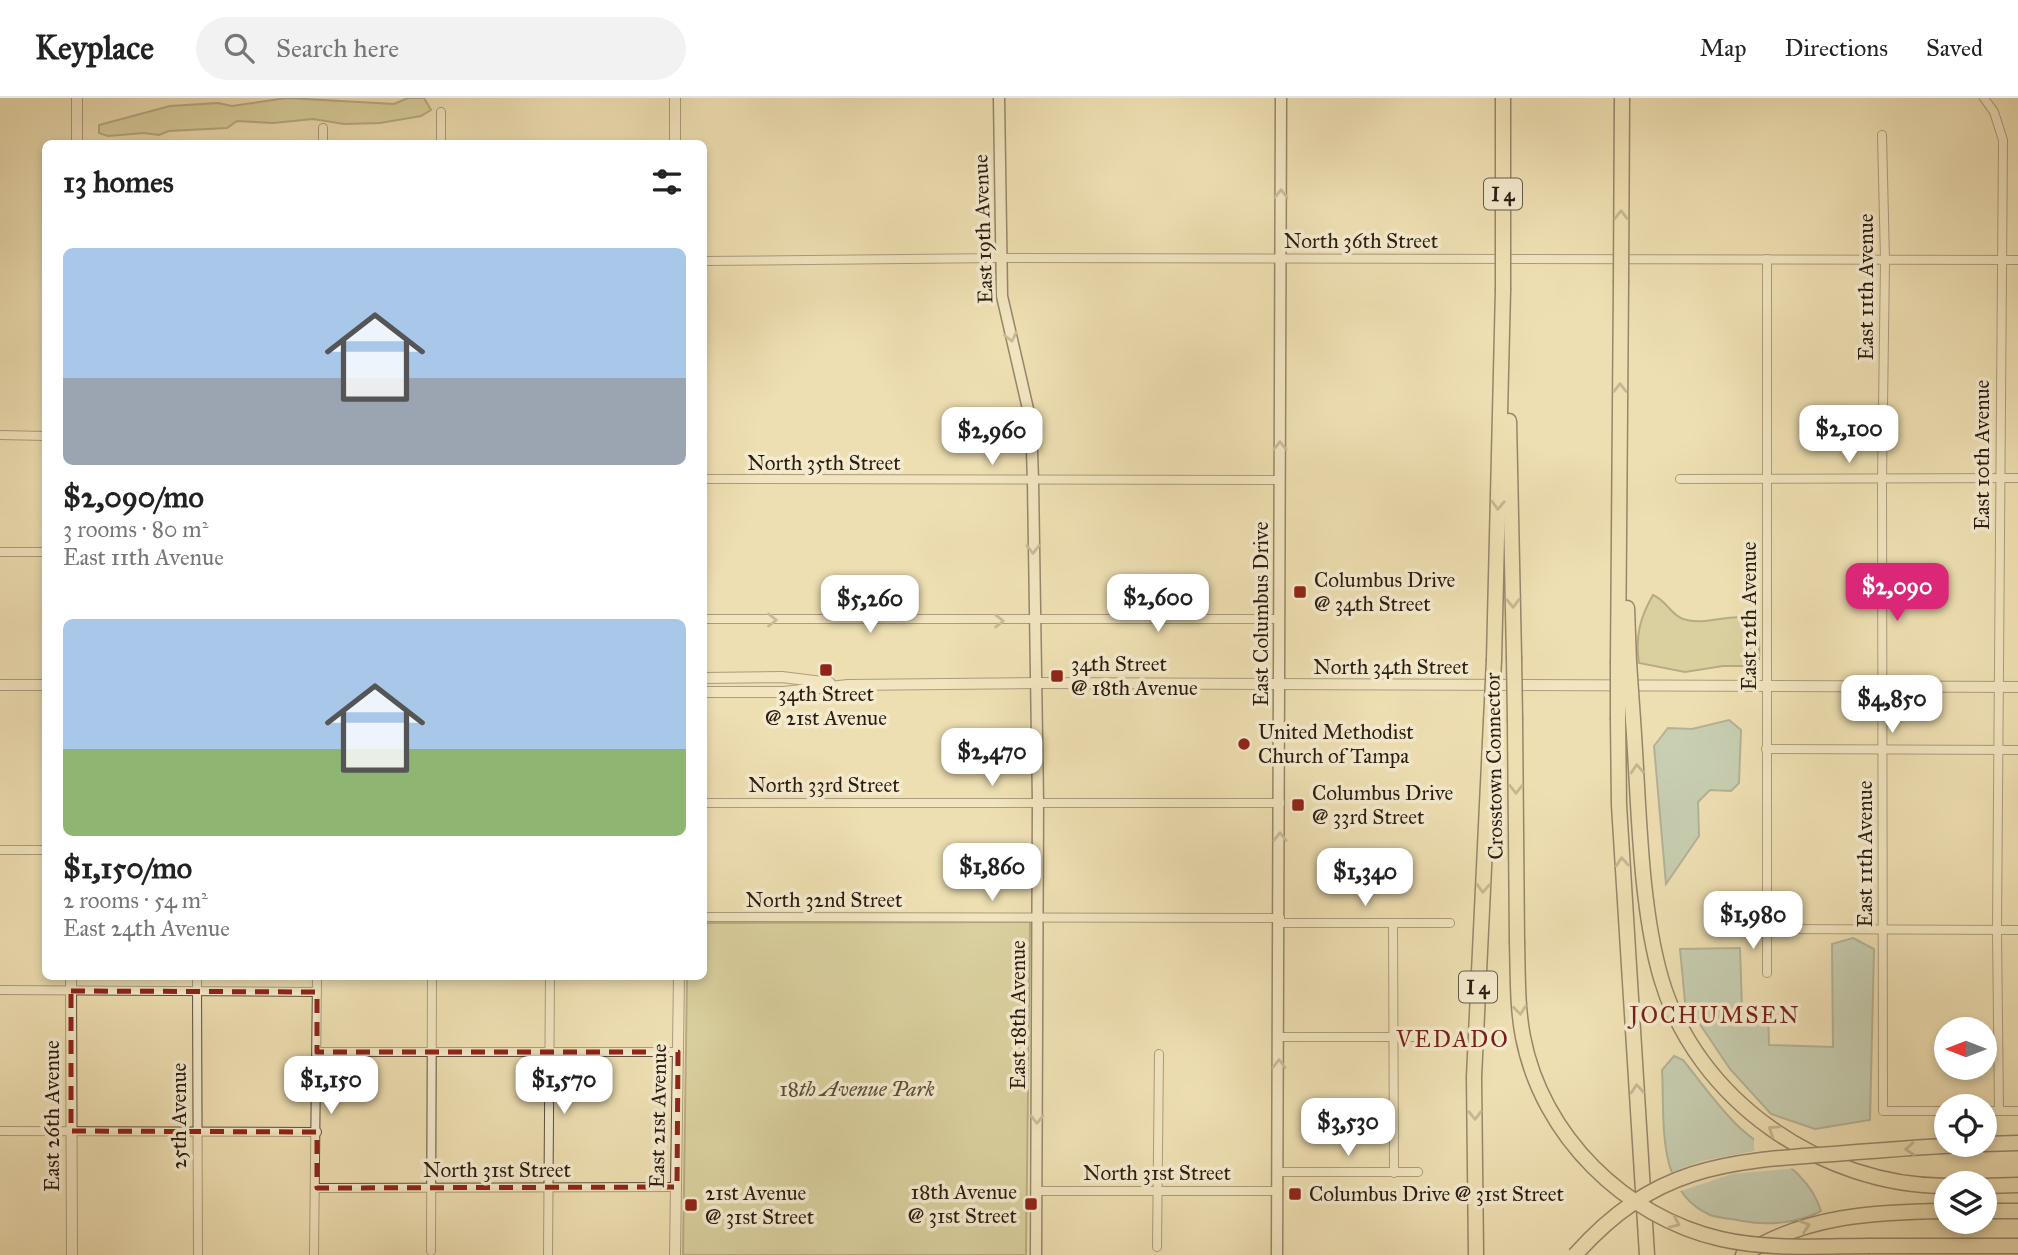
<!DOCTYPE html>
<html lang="en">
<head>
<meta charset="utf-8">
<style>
	:root { --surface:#fff; --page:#f2f2f2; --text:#222; --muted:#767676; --line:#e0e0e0; --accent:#db2777 }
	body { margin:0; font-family:"IM FELL Great Primer",serif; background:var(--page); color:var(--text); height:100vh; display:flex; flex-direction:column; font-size:26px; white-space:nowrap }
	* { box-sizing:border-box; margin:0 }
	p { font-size:23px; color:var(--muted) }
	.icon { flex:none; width:38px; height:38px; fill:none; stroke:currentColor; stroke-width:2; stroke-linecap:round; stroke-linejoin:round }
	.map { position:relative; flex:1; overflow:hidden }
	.sheet { position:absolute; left:42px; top:42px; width:665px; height:840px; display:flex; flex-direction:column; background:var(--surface); border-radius:10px; box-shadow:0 4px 10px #0003 }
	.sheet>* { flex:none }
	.needle { width:46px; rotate:270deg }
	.buttons { position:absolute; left:1934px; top:919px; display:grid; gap:14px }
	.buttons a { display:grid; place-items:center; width:63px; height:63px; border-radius:50%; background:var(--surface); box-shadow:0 4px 10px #0003; font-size:35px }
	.price { position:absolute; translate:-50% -60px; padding:0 16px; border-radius:14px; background:#fff; color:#222; font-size:23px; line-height:46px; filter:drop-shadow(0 2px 4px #0008) }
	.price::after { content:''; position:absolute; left:50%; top:42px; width:21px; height:16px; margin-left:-10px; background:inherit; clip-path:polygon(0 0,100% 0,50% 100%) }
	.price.selected { background:var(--accent); color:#fff }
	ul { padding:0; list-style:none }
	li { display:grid; align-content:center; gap:14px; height:371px; padding:0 21px }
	li span { display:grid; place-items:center; height:217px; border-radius:10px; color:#555 }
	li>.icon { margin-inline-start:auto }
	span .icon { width:126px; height:126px; fill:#fffc; stroke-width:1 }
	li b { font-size:30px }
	h2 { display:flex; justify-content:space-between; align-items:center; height:84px; padding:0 21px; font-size:30px }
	header { display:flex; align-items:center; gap:42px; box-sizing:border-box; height:98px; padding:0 35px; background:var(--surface); border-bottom:2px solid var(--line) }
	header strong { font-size:33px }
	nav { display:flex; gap:38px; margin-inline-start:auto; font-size:24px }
	.search { width:490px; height:63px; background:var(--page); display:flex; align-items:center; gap:18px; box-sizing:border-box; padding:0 24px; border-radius:38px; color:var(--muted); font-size:26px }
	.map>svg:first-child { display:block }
	.green { fill:#c1bf87; stroke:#766e4c; stroke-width:2 }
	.water { fill:#9abcb2; stroke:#6e7c72; stroke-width:2 }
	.pier { fill:#eedfb2 }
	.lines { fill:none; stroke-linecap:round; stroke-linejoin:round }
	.minor-casing { stroke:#5c4e3a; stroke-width:10 }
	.tertiary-casing { stroke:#5c4e3a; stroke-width:12 }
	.secondary-casing { stroke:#2b1d12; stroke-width:13 }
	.motorway-casing { stroke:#2b1d12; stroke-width:17 }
	.minor { stroke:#f4eacd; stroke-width:8 }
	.tertiary { stroke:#f4eacd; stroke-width:10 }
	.secondary { stroke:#f4eacd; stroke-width:10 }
	.motorway { stroke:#eedfb2; stroke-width:14 }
	.motorway-bridge-casing { stroke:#2b1d12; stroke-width:17; stroke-linecap:butt }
	.motorway-bridge { stroke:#eedfb2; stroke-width:14 }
	.oneway { stroke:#9a8e79 }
	.oneway2 { stroke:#96886a }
	.marked { fill:none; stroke:#8f2418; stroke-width:5; stroke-dasharray:14 9; stroke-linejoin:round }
	.poi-dot { fill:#8f2418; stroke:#f4eacd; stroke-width:2.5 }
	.labels { text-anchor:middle; stroke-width:7; stroke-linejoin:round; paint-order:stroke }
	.shield { fill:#f4eacd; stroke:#675a4a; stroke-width:2 }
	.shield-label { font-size:19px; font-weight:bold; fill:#2b1d12 }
	.street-label { font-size:21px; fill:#2b1d12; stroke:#f4eacd }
	.poi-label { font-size:21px; fill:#2b1d12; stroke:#f4eacd; text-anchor:start }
	.park-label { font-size:21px; font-style:italic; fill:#584e35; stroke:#f4eacd }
	.neighbourhood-label { font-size:23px; letter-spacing:2px; fill:#7a1f14; stroke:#f4eacd }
</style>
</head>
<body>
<header>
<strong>Keyplace</strong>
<div class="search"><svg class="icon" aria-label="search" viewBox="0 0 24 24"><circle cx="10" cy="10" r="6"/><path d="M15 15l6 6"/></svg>Search here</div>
<nav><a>Map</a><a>Directions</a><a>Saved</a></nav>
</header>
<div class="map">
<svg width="2018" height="1157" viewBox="0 0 2018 1157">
	<rect width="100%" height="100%" fill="#eedfb2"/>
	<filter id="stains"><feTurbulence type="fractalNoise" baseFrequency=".00286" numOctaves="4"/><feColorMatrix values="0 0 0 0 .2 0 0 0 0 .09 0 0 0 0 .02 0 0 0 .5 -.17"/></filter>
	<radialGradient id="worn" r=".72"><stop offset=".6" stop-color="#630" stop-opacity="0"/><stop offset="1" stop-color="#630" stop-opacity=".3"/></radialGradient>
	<!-- green -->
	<g class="green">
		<polygon points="287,0 394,6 408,0 424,0 431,12 421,18 380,25 344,26 313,21 273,25 237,23 227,30 169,33 159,37 144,35 108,38 99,35 99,27 170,8 218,5 232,8"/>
		<path d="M1653,497c13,5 17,19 30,24 36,12 81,-30 76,40l-9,7h-27l-38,6 -46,-9c-4,-26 1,-46 14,-68z"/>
		<polygon points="1030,824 1026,1157 683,1157 687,879 704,878 704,825"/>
	</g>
	<!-- water -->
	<g class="water">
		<polygon points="1729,622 1741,632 1739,685 1731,693 1710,692 1698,704 1699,738 1666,786 1654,648 1668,630 1692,631"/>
		<polygon points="1853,840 1874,851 1870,1022 1815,1031 1771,1016 1730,971 1685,904 1680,851 1740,850 1742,910 1768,912 1769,947 1833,949 1832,846"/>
		<path d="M1674,958l9,4c17,21 33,44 52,63 29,30 73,45 86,88 -22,12 -53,15 -79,10 -10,-2 -23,-3 -32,-6 -55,-24 -45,-95 -48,-145z"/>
	</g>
	<!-- pier -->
	<polygon class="pier" points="1754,1036 1798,1070 1732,1076 1675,1095 1667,1076 1702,1063 1754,1053"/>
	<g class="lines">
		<defs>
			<g id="minor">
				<polyline points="1984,0 1994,14 2003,42 1997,832 1999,1013"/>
				<polyline points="1882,37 1885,162 1882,382 1883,1013 1946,1013"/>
				<polyline points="323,46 323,30"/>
				<polyline points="441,46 441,14"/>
				<polyline points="1767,161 1767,875"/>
				<polyline points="704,163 1000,160 2018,162"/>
				<polyline points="0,337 46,338"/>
				<polyline points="704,381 1280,382"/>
				<polyline points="1680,381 2018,380"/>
				<polyline points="0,454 46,454"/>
				<polyline points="704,521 1280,521"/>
				<polyline points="1766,651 2018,652"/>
				<polyline points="704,705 1280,705"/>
				<polyline points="0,752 46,752"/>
				<polyline points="704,819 1280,820"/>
				<polyline points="1280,825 1450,825"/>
				<polyline points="1393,825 1394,1075"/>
				<polyline points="1768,831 2018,832"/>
				<polyline points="197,878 198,1157"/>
				<polyline points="0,892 317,894"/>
				<polyline points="1279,939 1423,939"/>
				<polyline points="317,954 678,954"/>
				<polyline points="1984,1013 2018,1013"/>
				<polyline points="0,1033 317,1034"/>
				<polyline points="1278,1074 1418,1074"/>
				<polyline points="317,1090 677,1089"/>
				<polyline points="1037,1093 1278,1093"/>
				<polyline points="1157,1149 1159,956"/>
				<polyline points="431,1153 432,878"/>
				<polyline points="314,1157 317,878"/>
				<polyline points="548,1157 550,878"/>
			</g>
			<g id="tertiary">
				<polyline points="675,0 675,46"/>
				<polyline points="77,46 77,0"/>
				<polyline points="704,580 782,579 830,585"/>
				<polyline points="0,587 46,587"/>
				<polyline points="704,594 783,594 848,587 1036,585 2018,589"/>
				<polyline points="71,878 72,1157"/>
				<polyline points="675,1157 679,878"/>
			</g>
			<g id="secondary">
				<polyline points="999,0 1002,198 1031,324 1033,383 1038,704 1036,1157"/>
				<polyline points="1277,1157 1281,0"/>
			</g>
			<g id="motorway">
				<polyline points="1509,323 1514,559"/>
				<polyline points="1627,510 1629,564"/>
				<polyline points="1494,562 1503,192"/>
				<polyline points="1618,564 1621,185"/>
				<polyline points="1618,622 1619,707 1647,1157"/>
				<path d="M1633,622c6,80 6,182 28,258 35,122 161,208 285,208"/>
				<polyline points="1515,623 1517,844"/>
				<polyline points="1984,1046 2018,1045"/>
				<polyline points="1984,1088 2018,1087"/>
				<polyline points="1984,1113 2018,1113"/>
				<polyline points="1870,1148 2018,1148"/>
				<polyline points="1476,1157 1474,979 1491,623"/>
				<path d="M1743,1157c63,-40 131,-43 203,-44"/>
			</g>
		</defs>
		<!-- minor casing -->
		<use href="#minor" class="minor-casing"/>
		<!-- tertiary casing -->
		<use href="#tertiary" class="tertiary-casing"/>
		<!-- secondary casing -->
		<use href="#secondary" class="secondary-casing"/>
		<!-- motorway casing -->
		<use href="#motorway" class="motorway-casing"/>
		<!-- minor -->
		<use href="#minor" class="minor"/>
		<!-- tertiary -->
		<use href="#tertiary" class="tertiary"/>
		<!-- secondary -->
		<use href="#secondary" class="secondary"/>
		<!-- motorway -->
		<use href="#motorway" class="motorway"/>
		<defs>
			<g id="motorway-bridge">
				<polyline points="1621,185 1622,0"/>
				<polyline points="1503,192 1503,0"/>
				<polyline points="1514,559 1515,623"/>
				<polyline points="1618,564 1618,622"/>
				<polyline points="1629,564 1633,622"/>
				<polyline points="1491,623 1494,562"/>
				<path d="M1517,844c1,32 0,64 6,95 19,99 102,180 198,202 48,11 101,7 149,7"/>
				<path d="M1575,1157c78,-88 149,-94 259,-101 48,-4 97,-8 145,-10"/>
			</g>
		</defs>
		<!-- motorway-bridge casing -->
		<use href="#motorway-bridge" class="motorway-bridge-casing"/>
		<!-- motorway-bridge -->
		<use href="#motorway-bridge" class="motorway-bridge"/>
	</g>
	<!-- one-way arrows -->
	<defs><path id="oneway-chevron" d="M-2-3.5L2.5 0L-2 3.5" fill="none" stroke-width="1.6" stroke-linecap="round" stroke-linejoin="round" transform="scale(1.75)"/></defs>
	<g class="oneway">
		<use href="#oneway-chevron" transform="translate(1281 96) rotate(-90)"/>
		<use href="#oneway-chevron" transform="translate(1011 239) rotate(77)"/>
		<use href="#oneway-chevron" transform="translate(1280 348) rotate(-90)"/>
		<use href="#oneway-chevron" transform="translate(1033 451) rotate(90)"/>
		<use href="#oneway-chevron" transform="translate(772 522)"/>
		<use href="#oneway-chevron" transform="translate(999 523)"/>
		<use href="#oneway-chevron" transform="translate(1280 739) rotate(-90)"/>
		<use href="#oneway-chevron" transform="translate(1279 966) rotate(-90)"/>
		<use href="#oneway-chevron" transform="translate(1037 1021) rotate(90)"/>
	</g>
	<g class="oneway2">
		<use href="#oneway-chevron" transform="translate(1621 117) rotate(-90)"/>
		<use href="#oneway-chevron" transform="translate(1620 290) rotate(-90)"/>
		<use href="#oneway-chevron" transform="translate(1498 407) rotate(92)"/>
		<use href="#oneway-chevron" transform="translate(1513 505) rotate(89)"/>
		<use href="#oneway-chevron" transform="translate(1637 671) rotate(-94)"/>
		<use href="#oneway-chevron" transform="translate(1516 691) rotate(90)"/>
		<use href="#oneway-chevron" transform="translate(1622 764) rotate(-94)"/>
		<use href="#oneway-chevron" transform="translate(1483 790) rotate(93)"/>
		<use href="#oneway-chevron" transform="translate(1520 912) rotate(84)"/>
		<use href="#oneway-chevron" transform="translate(1637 991) rotate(-94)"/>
		<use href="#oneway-chevron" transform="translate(1475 1017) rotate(89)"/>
		<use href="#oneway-chevron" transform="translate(1773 1032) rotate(-146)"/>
		<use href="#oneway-chevron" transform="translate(1910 1051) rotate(176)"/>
		<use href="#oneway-chevron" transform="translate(1675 1125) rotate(24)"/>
		<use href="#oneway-chevron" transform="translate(1805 1128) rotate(-18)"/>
	</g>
	<!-- marked area -->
	<path d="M0 0H2018V1157H0ZM71,893l246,1v60h361l-1,135 -360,1v-56l-246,-1z" fill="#eedfb2" fill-opacity=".55" fill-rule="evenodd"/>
	<path class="marked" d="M71,893l246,1v60h361l-1,135 -360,1v-56l-246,-1z"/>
	<!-- markers -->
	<g class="poi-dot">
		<rect x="1293" y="487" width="14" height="14" rx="3.5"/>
		<rect x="819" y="565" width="14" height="14" rx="3.5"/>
		<rect x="1050" y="571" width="14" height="14" rx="3.5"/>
		<circle cx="1244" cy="646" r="7"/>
		<rect x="1291" y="700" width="14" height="14" rx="3.5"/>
		<rect x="1288" y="1089" width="14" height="14" rx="3.5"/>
		<rect x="1024" y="1099" width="14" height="14" rx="3.5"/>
		<rect x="684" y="1100" width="14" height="14" rx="3.5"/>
	</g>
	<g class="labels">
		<!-- shield labels -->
		<g class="shield">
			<rect x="1484" y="80.5" width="38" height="31" rx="5"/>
			<rect x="1459" y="873.5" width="38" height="31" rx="5"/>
		</g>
		<g class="shield-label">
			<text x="1503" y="103">I 4</text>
			<text x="1478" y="896">I 4</text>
		</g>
		<!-- street labels -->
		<g class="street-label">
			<text transform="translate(983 131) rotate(-92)" y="7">East 19th Avenue</text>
			<text x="1361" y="150">North 36th Street</text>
			<text transform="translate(1866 189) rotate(-90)" y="7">East 11th Avenue</text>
			<text transform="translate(1982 357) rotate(-90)" y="7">East 10th Avenue</text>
			<text x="824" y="372">North 35th Street</text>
			<text transform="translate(1261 516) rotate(-90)" y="7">East Columbus Drive</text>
			<text transform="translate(1749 518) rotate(-90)" y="7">East 12th Avenue</text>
			<text x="1391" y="576">North 34th Street</text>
			<text transform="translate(1494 668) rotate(-91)" y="7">Crosstown Connector</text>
			<text x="824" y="694">North 33rd Street</text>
			<text transform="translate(1865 756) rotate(-90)" y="7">East 11th Avenue</text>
			<text x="824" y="809">North 32nd Street</text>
			<text transform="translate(1018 917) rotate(-90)" y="7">East 18th Avenue</text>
			<text transform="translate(52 1018) rotate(-90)" y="7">East 26th Avenue</text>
			<text transform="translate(179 1018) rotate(-90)" y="7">25th Avenue</text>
			<text transform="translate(658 1018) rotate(-89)" y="7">East 21st Avenue</text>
			<text x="497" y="1079">North 31st Street</text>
			<text x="1157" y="1082">North 31st Street</text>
		</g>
		<!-- poi labels -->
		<g class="poi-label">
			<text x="1314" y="489">Columbus Drive<tspan x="1314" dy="24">@ 34th Street</tspan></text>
			<text x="1071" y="573">34th Street<tspan x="1071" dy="24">@ 18th Avenue</tspan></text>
			<text x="826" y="603" text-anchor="middle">34th Street<tspan x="826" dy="24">@ 21st Avenue</tspan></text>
			<text x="1258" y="641">United Methodist<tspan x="1258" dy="24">Church of Tampa</tspan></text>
			<text x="1312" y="702">Columbus Drive<tspan x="1312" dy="24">@ 33rd Street</tspan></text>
			<text x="1017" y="1101" text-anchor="end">18th Avenue<tspan x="1017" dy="24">@ 31st Street</tspan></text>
			<text x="705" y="1102">21st Avenue<tspan x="705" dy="24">@ 31st Street</tspan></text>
			<text x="1309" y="1103">Columbus Drive @ 31st Street</text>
		</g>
		<!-- park labels -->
		<g class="park-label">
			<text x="857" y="998">18th Avenue Park</text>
		</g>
		<!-- neighbourhood labels -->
		<g class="neighbourhood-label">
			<text x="1715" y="925">JOCHUMSEN</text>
			<text x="1453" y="949">VEDADO</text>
		</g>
	</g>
	<rect width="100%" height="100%" filter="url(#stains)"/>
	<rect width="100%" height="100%" fill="url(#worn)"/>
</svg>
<div class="buttons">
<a><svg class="needle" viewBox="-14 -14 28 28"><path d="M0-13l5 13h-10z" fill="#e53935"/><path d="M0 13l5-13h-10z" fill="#767676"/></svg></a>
<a><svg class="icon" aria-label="locate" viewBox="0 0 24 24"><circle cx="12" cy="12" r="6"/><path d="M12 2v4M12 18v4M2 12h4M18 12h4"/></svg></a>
<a><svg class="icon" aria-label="layers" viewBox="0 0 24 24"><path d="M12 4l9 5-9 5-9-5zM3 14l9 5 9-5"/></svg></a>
</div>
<b class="price" style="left:1849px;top:367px">$2,100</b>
<b class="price" style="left:992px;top:369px">$2,960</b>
<b class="price selected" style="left:1897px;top:525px">$2,090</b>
<b class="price" style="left:1158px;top:536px">$2,600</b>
<b class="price" style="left:870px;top:537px">$5,260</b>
<b class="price" style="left:1892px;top:637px">$4,850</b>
<b class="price" style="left:992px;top:690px">$2,470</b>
<b class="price" style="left:992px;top:805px">$1,860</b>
<b class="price" style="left:1365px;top:810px">$1,340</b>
<b class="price" style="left:1753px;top:853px">$1,980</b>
<b class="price" style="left:331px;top:1018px">$1,150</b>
<b class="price" style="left:564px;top:1018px">$1,570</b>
<b class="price" style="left:1348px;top:1060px">$3,530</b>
<section class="sheet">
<h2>13 homes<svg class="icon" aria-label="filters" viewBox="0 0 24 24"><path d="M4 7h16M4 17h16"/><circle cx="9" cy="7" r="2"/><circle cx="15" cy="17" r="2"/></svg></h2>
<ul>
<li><span style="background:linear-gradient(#a9c7e8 60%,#9aa5b1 0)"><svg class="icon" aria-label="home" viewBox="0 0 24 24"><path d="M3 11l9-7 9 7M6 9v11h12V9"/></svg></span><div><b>$2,090/mo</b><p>3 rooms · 80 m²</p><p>East 11th Avenue</p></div></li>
<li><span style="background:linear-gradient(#a9c7e8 60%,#8fb573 0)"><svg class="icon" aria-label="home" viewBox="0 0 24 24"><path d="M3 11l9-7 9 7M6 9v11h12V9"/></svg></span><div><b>$1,150/mo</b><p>2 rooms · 54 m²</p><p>East 24th Avenue</p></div></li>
</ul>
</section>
</div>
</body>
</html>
